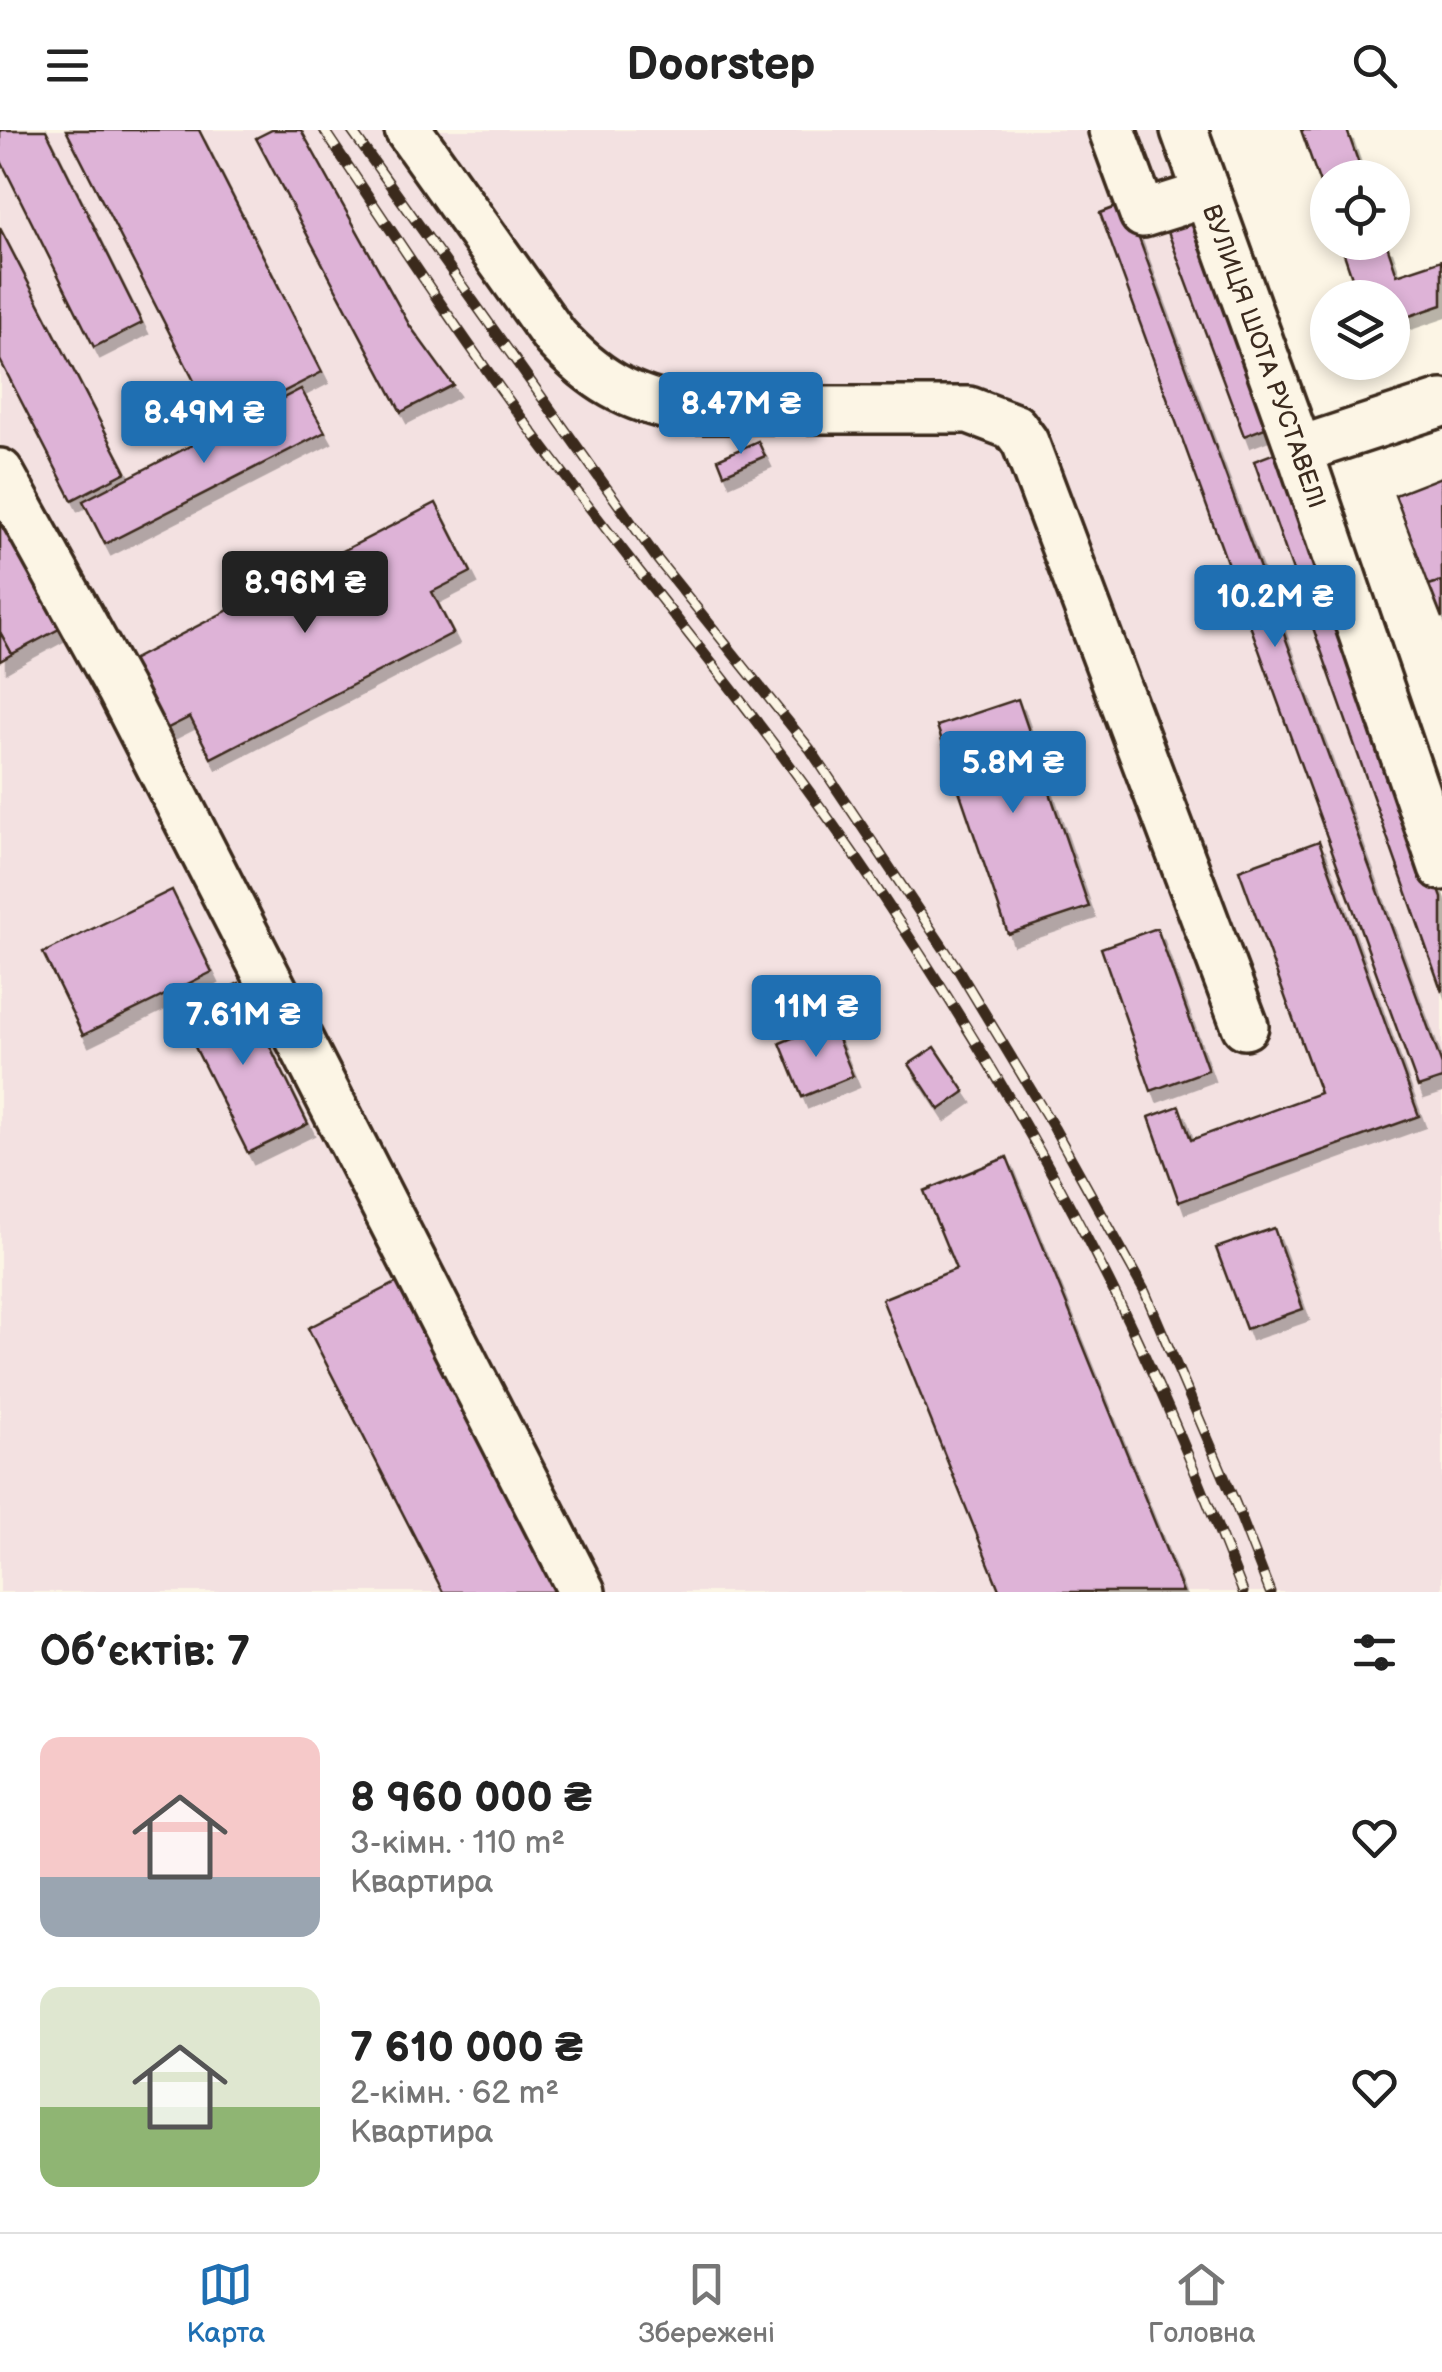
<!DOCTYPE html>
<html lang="uk">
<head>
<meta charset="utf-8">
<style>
	:root { --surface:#fff; --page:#f6f6f6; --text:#222; --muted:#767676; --line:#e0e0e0; --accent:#1f6fb2 }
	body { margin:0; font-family:"Balsamiq Sans",sans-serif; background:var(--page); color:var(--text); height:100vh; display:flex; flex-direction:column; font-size:38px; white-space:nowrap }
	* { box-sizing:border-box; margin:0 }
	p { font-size:32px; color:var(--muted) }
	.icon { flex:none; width:55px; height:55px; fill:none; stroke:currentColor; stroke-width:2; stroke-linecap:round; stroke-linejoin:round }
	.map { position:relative; height:1462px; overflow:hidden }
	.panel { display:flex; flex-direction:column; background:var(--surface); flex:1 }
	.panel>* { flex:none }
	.buttons { position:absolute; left:1310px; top:30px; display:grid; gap:20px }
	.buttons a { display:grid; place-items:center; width:100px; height:100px; border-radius:50%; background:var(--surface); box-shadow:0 5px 15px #0003; font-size:50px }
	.price { position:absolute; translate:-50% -85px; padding:0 22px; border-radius:10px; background:var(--accent); color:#fff; font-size:32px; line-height:65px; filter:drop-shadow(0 2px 5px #0008) }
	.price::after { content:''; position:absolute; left:50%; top:60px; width:30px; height:22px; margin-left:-15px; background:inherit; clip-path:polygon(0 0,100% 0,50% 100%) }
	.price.current { background:#222; color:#fff }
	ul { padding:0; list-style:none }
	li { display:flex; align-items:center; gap:30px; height:250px; padding:0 40px }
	li span { display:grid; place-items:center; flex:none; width:280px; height:200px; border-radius:20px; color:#555 }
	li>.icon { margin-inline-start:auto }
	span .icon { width:120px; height:120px; fill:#fffc; stroke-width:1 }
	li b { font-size:42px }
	h2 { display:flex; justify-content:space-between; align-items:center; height:120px; padding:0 40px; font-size:42px }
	header { display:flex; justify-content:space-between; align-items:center; height:130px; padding:0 40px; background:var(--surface); font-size:45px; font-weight:800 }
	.dock { display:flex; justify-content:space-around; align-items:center; height:140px; border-top:2px solid var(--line); background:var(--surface); font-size:28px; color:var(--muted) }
	.dock a { display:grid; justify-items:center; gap:5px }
	.dock .current { color:var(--accent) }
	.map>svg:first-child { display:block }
	.built { fill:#f3e1e1 }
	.building { fill:#deb3d7; stroke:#3b2a1e; stroke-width:2.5; filter:url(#shadow) }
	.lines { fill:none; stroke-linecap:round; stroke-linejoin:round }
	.minor-casing { stroke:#3b2a1e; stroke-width:52 }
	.minor { stroke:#fcf5e5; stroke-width:45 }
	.rail-casing { stroke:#3b2a1e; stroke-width:11 }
	.rail { stroke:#fcf5e5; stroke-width:8; stroke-dasharray:22; stroke-linecap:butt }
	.labels { text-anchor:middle; stroke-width:8; stroke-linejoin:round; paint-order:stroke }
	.street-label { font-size:25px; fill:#3b2a1e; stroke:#fcf5e5 }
</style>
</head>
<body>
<header><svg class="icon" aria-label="menu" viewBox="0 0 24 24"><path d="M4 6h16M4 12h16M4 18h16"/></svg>Doorstep<svg class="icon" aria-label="search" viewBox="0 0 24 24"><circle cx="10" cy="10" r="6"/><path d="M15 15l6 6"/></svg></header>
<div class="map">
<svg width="1442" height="1462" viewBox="0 0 1442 1462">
	<defs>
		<filter id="shadow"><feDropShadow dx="6" dy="11" stdDeviation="0" flood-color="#0004"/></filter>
	</defs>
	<rect width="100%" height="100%" fill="#fcf5e5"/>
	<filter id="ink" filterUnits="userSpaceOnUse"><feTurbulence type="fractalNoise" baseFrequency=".01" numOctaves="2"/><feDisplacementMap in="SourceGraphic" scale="20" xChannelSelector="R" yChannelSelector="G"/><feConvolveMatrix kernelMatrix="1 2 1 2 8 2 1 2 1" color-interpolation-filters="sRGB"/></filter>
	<g filter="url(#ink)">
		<!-- built -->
		<polygon class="built" points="0,0 1164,0 1442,768 1442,1462 0,1462"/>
		<!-- building -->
		<g class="building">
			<polygon points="0,0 46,0 142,193 94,217 0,29"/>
			<polygon points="66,0 199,0 322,242 217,296"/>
			<polygon points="272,0 301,0 410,196 453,255 401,282 256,8"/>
			<polygon points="1301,0 1347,0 1364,48 1328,48 1328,76"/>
			<polygon points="1126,73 1442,935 1442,949 1418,957 1100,83"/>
			<polygon points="1194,83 1273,295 1244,306 1165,94"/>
			<polygon points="0,98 126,342 72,370 0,230"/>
			<polygon points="1340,112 1386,112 1397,145 1442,130 1442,175 1392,192 1392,168 1359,168"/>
			<polygon points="301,259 325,302 105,414 83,371"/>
			<polygon points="758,311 765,326 724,344 718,329"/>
			<polygon points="1283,320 1442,768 1442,862 1254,331"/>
			<polygon points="1441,347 1442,451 1429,455 1395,365"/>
			<polygon points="436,373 471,442 432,462 453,503 211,628 190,587 158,603 122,535"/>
			<polygon points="0,390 59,499 12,524 0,502"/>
			<polygon points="1442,451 1442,488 1429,455"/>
			<polygon points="0,502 12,524 0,531"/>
			<polygon points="1018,569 1089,777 1008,804 937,596"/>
			<polygon points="1319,711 1419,986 1179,1072 1149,987 1179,976 1191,1010 1320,963 1239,740"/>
			<polygon points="172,760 212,842 83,905 43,823"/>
			<polygon points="1157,798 1208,940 1151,961 1101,818"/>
			<polygon points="239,853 308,994 248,1023 178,883"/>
			<polygon points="831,892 853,946 802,967 780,913"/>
			<polygon points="935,917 965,962 939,980 909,934"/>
			<polygon points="1007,1027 1183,1462 1000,1462 882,1169 956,1139 924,1061"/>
			<polygon points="1274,1098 1303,1179 1246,1199 1216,1118"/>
			<polygon points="406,1148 567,1462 443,1462 308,1198"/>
		</g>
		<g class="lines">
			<defs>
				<g id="minor">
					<path d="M408,0l147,207c40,43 72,62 130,73h284l45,17 11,15 220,584"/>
					<polyline points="1112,0 1143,84 1207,64"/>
					<path id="s1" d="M1184,0l115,320 143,417"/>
					<polyline points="1299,320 1442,273"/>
					<polyline points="0,342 120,559 582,1462"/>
				</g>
			</defs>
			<!-- minor casing -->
			<use href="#minor" class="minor-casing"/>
			<!-- minor -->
			<use href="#minor" class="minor"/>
			<defs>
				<g id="rail">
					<path d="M324,0c73,109 144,218 223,322 110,146 230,286 331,438 89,133 172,270 242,414 46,94 85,191 123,288"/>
					<polyline points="351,0 658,430 810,619 959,841 1054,998 1145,1162 1236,1375 1270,1462"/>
				</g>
			</defs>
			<!-- rail casing -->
			<use href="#rail" class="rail-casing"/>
			<!-- rail -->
			<use href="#rail" class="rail"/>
		</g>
	</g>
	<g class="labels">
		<!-- street labels -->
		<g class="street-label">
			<text dy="9" stroke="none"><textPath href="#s1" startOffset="240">ВУЛИЦЯ ШОТА РУСТАВЕЛІ</textPath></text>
		</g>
	</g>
</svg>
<div class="buttons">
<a><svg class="icon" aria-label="locate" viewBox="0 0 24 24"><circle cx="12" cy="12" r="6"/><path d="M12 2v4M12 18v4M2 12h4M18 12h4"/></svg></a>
<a><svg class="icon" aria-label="layers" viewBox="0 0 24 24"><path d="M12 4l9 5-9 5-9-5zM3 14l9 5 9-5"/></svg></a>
</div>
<b class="price" style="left:741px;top:327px">8.47M ₴</b>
<b class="price" style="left:204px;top:336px">8.49M ₴</b>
<b class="price current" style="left:305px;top:506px">8.96M ₴</b>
<b class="price" style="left:1275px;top:520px">10.2M ₴</b>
<b class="price" style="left:1013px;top:686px">5.8M ₴</b>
<b class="price" style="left:816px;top:930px">11M ₴</b>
<b class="price" style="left:243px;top:938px">7.61M ₴</b>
</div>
<section class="panel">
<h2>Об’єктів: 7<svg class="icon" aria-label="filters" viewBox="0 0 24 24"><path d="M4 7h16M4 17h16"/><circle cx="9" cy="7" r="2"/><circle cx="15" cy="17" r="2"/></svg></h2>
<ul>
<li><span style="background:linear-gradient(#f6c9c9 70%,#9aa5b1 0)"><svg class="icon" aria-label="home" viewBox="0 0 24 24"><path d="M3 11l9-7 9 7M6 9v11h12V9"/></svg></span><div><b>8 960 000 ₴</b><p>3-кімн. · 110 m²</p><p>Квартира</p></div><svg class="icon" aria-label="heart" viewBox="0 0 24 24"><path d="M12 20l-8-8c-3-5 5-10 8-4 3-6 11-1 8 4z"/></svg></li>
<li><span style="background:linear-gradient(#dfe7d0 60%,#8fb573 0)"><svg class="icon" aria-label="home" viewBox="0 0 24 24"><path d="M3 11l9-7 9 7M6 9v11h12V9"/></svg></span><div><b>7 610 000 ₴</b><p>2-кімн. · 62 m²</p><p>Квартира</p></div><svg class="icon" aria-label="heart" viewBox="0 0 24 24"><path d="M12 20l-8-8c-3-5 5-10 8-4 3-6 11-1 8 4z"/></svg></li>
</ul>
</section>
<nav class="dock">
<a class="current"><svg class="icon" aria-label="map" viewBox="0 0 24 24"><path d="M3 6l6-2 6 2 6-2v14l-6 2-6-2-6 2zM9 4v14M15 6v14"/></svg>Карта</a>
<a><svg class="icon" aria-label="saved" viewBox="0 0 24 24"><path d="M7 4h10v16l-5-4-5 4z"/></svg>Збережені</a>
<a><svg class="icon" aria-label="home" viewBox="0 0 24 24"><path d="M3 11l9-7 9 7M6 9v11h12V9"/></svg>Головна</a>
</nav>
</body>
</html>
